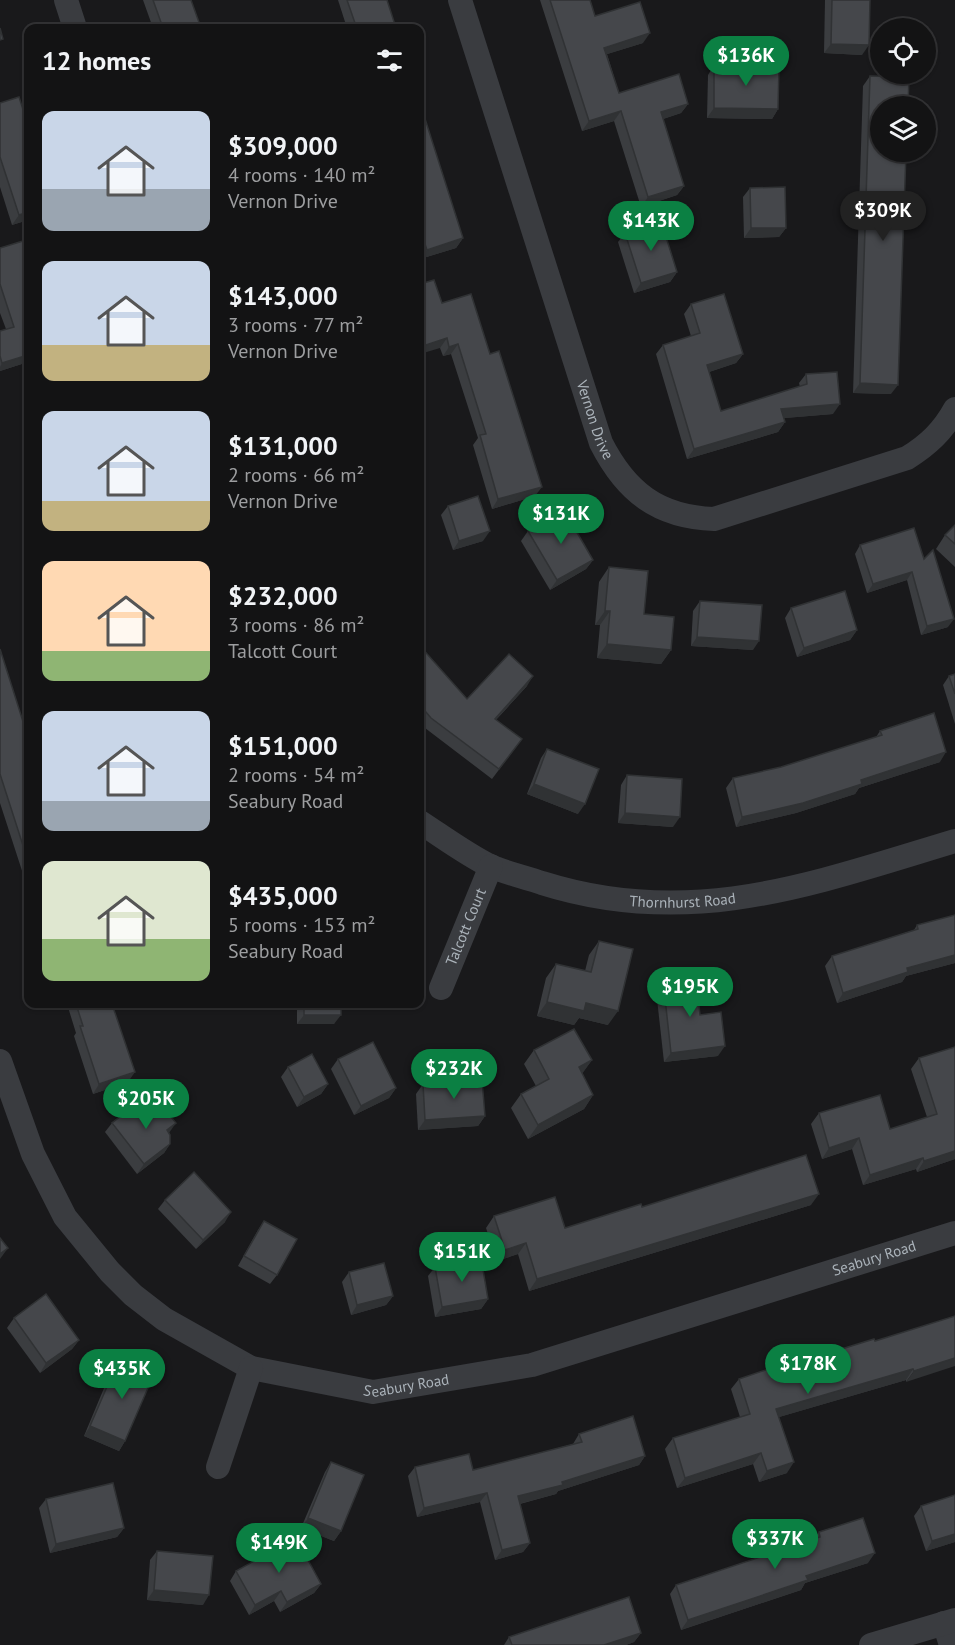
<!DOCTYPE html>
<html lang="en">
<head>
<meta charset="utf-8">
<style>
	:root { --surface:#131314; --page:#1c1c1d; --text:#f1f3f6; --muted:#9d9ea0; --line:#323234; --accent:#0b8043 }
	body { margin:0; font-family:"PT Sans",sans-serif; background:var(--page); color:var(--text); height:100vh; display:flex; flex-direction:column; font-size:22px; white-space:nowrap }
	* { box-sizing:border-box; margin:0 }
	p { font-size:20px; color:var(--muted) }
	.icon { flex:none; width:33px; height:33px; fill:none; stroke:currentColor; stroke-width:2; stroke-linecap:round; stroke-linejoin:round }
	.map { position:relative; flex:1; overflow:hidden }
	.panel { position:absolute; left:24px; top:24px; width:400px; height:984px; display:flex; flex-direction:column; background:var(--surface); border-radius:12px; box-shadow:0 2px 4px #0004,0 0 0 2px var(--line) }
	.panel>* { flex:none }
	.controls { position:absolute; left:870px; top:18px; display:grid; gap:12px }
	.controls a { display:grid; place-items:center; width:66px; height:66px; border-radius:50%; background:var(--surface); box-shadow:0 2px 4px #0004,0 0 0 2px var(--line); font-size:30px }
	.price { position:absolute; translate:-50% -51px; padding:0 14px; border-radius:21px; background:var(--accent); color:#fff; font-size:20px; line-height:39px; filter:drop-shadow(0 2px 3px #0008) }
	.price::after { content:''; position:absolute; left:50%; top:36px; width:18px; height:14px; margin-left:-9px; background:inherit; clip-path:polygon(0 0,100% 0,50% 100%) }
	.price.current { background:#222; color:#fff }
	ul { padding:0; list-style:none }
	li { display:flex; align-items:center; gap:18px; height:150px; padding:0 18px }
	li span { display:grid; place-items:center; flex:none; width:168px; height:120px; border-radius:12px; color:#555 }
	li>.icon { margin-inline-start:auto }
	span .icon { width:72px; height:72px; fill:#fffc; stroke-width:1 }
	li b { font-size:26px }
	h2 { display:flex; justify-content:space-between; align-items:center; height:72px; padding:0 18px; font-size:26px }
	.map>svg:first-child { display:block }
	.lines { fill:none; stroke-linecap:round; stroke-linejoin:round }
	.street { stroke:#3a3c40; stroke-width:24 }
	.wall { fill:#3b3d40 }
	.shaded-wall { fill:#303234 }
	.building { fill:#45474b; stroke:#303234; stroke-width:1.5 }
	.labels { text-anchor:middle; stroke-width:4.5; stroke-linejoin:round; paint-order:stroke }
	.street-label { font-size:15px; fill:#abb3ba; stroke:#141416 }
</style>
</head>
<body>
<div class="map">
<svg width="955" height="1645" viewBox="0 0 955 1645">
	<rect width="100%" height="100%" fill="#19191b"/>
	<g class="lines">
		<!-- street -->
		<g class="street">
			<polyline points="66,0 75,28"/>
			<path id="s1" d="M460,0l141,443c25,49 57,74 113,76l193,-61c21,-13 36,-27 48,-49"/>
			<path id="s2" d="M420,822c23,15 46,32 70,44 16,7 35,11 52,17 149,47 270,1 413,-42"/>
			<path id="s3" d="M441,988l50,-122"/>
			<path id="s4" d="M0,1061l33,93 32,63 45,55 23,23 31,24 87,49 122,24 159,-27 423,-132"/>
			<polyline points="218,1467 251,1368"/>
			<polyline points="944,1623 951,1645"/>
			<polyline points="871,1645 955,1620"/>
		</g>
	</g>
	<!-- wall -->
	<g class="wall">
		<polygon points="143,0 191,0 201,28 153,28"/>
		<polygon points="338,0 387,0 396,28 347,28"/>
		<polygon points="540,0 590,0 595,16 643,43 607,54 619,93 688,104 681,113 663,119 684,186 677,195 641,207 614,121 582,131"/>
		<polygon points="825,0 870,0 862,55 824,53"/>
		<polygon points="714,65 778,109 772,119 707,118 708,75"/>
		<polygon points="870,76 891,394 853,393 863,86"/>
		<polygon points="0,103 28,220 12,225 0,187"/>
		<polygon points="420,103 463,238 456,248 420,259"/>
		<polygon points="750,188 786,228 779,237 744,238 743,197"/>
		<polygon points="625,233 677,272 670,282 634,293 618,242"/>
		<polygon points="0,248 28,256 28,362 0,371 0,331 6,329 0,313"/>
		<polygon points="442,303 535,496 492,509 473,445 478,438 451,354 443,356 440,348"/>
		<polygon points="691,304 743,354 736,363 709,372 721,411 800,387 799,383 806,374 833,414 784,418 785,422 778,432 687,459 656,354 663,345 691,336 684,314"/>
		<polygon points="448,506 483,541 453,550 441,515"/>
		<polygon points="955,525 955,567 936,549 945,535"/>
		<polygon points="528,531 593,560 586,569 550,590 521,541"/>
		<polygon points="860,545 924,559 948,627 921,635 907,580 867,593 855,554"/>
		<polygon points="609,567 671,650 661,664 597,658 600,625 595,625 599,582"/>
		<polygon points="700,601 753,650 691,646 693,611"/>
		<polygon points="791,608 857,630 850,640 797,657 785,618"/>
		<polygon points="420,646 467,699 527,686 496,720 522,739 492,779 425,728 420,722"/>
		<polygon points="0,649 26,731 28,731 28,899 23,882 25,880 0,803"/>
		<polygon points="955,674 955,724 943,685 949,676"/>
		<polygon points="880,731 940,762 859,788 855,794 796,813 736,827 726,788 733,778 781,767 876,737"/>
		<polygon points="547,749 578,814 527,794 541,758"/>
		<polygon points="627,775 673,827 618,823 621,785"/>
		<polygon points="955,915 955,963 906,976 902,982 837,1003 825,966 832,956 914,930 917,925"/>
		<polygon points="599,941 608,1025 579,1018 574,1025 537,1016 546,978 556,964 585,971 589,955"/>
		<polygon points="663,980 700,1015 718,1056 664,1062 656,990"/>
		<polygon points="67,1004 112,1004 128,1082 93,1094 74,1036 76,1033"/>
		<polygon points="297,1004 341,1004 334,1024 297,1024"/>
		<polygon points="955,1047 955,1159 917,1172 916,1169 863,1185 852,1149 822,1159 811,1124 819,1113 890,1129 927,1117 911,1069 919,1058"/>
		<polygon points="534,1050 592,1060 582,1073 593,1095 584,1109 528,1139 511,1108 521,1094 536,1086 524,1064"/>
		<polygon points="338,1059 396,1088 389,1098 354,1115 331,1069"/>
		<polygon points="288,1067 328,1084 321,1094 297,1107 281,1077"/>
		<polygon points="423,1084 485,1116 478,1126 418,1130 416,1094"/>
		<polygon points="148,1112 169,1133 170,1144 164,1153 137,1174 105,1132 112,1123"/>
		<polygon points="165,1200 225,1222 196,1249 158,1209"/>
		<polygon points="811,1205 529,1291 518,1254 497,1261 486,1228 494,1216 565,1228 642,1207"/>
		<polygon points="264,1221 277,1275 270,1284 238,1266 258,1230"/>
		<polygon points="435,1267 488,1299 481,1309 435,1317 428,1276"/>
		<polygon points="349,1272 393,1296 386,1305 351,1315 342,1282"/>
		<polygon points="955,1316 906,1382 906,1380 779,1417 787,1473 759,1482 753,1464 677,1488 665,1449 673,1438 740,1417 731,1389 739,1379 875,1341"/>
		<polygon points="14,1318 79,1340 72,1349 40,1373 7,1328"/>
		<polygon points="119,1359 125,1441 119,1451 84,1436 112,1369"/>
		<polygon points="579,1434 645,1456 639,1465 558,1491 556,1494 520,1504 530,1543 523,1552 495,1560 480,1502 417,1517 408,1476 415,1467 473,1470 573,1444"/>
		<polygon points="331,1462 341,1531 334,1541 301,1528 325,1472"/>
		<polygon points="46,1499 124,1528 117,1537 50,1553 39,1508"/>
		<polygon points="921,1506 955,1542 926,1551 914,1516"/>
		<polygon points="819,1532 868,1563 805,1583 801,1590 681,1630 670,1594 676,1585 814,1539"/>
		<polygon points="157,1551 203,1605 147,1600 150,1560"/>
		<polygon points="236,1571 321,1584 314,1593 280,1612 274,1601 249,1615 230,1581"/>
		<polygon points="641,1633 634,1642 626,1645 504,1645 509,1637"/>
	</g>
	<!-- shaded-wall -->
	<g class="shaded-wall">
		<polygon points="650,33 643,43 598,57 604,48"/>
		<polygon points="831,44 869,45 862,55 824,53"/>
		<polygon points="688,104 681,113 654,122 661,112"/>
		<polygon points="714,108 778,109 772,119 707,118"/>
		<polygon points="621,111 614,121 582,131 589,121"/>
		<polygon points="684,186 677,195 641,207 648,197"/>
		<polygon points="28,212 28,220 12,225 19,215"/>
		<polygon points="751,228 786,228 779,237 744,238"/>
		<polygon points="463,238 456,248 420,259 427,250"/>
		<polygon points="677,272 670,282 634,293 641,283"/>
		<polygon points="447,338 440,348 420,354 420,347"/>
		<polygon points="458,344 451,354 443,356 449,347"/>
		<polygon points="743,354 736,363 700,375 707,365"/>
		<polygon points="28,355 28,362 0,371 0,367 2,363"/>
		<polygon points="860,383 898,385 891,394 853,393"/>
		<polygon points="840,404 833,414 774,419 781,409"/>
		<polygon points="785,422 778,432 687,459 694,449"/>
		<polygon points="542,487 535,496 492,509 498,499"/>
		<polygon points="490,531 483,541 453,550 459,541"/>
		<polygon points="593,560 586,569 550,590 557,580"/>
		<polygon points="912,572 907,580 867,593 873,584"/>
		<polygon points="605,611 610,611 600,625 595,625"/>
		<polygon points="954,619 948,627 921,635 927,626"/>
		<polygon points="857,630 850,640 797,657 804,648"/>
		<polygon points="697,637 759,641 753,650 691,646"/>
		<polygon points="607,644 671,650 661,664 597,658"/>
		<polygon points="533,676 527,686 488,728 495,719"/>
		<polygon points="946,752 940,762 859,788 855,794 796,813 736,827 742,817"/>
		<polygon points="534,784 585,804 578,814 527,794"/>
		<polygon points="625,813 680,817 673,827 618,823"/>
		<polygon points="955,955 955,963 906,976 902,982 837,1003 843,993 907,968"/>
		<polygon points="547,1002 586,1003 618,1011 608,1025 579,1018 574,1025 537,1016"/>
		<polygon points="304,1015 341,1015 334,1024 297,1024"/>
		<polygon points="725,1046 718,1056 664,1062 671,1053"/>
		<polygon points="592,1060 582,1074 579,1067"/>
		<polygon points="135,1072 128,1082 93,1094 99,1084"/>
		<polygon points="328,1084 321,1094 297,1107 304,1097"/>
		<polygon points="396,1088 389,1098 354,1115 361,1106"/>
		<polygon points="593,1095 584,1109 528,1139 538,1125"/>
		<polygon points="485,1116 478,1126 418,1130 425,1120"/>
		<polygon points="176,1123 169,1133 160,1140 167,1130"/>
		<polygon points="859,1138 852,1149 822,1159 829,1148"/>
		<polygon points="170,1144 164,1153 137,1174 144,1164"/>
		<polygon points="955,1151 955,1159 917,1172 924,1161"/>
		<polygon points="923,1158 916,1169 863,1185 870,1175"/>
		<polygon points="819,1194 811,1205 529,1291 537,1279"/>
		<polygon points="231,1212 225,1222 196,1249 203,1240"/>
		<polygon points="526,1243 518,1254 497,1261 505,1250"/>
		<polygon points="8,1248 0,1259 0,1254"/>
		<polygon points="393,1296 386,1305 351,1315 357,1305"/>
		<polygon points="488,1299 481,1309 435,1317 442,1307"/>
		<polygon points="79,1340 72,1349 40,1373 46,1363"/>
		<polygon points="955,1358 955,1366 906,1382 914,1371"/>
		<polygon points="913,1369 906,1380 769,1420 776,1409"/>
		<polygon points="90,1426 125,1441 119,1451 84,1436"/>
		<polygon points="761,1453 753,1464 677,1488 685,1478"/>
		<polygon points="645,1456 639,1465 558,1491 556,1494 511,1506 518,1496"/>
		<polygon points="794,1462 787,1473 759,1482 767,1471"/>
		<polygon points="487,1493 480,1502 417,1517 424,1508"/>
		<polygon points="308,1518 341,1531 334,1541 301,1528"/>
		<polygon points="124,1528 117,1537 50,1553 56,1544"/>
		<polygon points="955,1534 955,1542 926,1551 932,1541"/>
		<polygon points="530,1543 523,1552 495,1560 502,1550"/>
		<polygon points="875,1553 868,1563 805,1583 801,1590 681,1630 688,1620 806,1576"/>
		<polygon points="321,1584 314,1593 280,1612 287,1602"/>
		<polygon points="154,1590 209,1595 203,1605 147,1600"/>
		<polygon points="281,1591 274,1601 249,1615 255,1605"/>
		<polygon points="641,1633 634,1642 626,1645 604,1645"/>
	</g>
	<!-- building -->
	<g class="building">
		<polygon points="153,0 191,0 201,28 163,28"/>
		<polygon points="347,0 387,0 396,28 349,28 356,26"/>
		<polygon points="550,0 590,0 595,16 640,2 650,33 604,48 619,93 679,74 688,104 661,112 684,186 648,197 621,111 589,121"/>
		<polygon points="832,0 870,0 869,45 831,44"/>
		<polygon points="0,28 3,39 0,40"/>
		<polygon points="714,65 779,66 778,109 714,108"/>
		<polygon points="870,76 909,77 908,106 880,106 880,152 906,152 898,385 860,383"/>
		<polygon points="19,97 28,125 28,212 19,215 0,157 0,103"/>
		<polygon points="420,103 463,238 427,250 420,229"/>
		<polygon points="785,187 786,228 751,228 750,188"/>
		<polygon points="661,221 677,272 641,283 625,233"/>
		<polygon points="23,241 28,256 28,355 2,363 0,356 0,331 14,327 0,284 0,248"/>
		<polygon points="434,280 442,303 471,294 490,354 499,351 542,487 498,499 480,435 486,434 458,344 449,347 447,338 420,347 420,284"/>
		<polygon points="724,294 743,354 707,365 721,411 807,384 806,374 837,372 840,404 781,409 785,422 694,449 663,345 700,333 691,304"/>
		<polygon points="478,496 490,531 459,541 448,506"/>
		<polygon points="564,510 593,560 557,580 528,531"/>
		<polygon points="955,525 955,544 945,535"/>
		<polygon points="914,528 924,559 933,550 954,619 927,626 912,572 873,584 860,545"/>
		<polygon points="609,567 648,571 644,614 674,617 671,650 607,644 610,611 605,611"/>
		<polygon points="845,591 857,630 804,648 791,608"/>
		<polygon points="700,601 762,605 759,641 697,637"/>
		<polygon points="420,646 467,699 509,654 533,676 495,719 522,739 499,769 431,718 420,705"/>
		<polygon points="0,649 26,731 28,731 28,861 0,774"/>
		<polygon points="955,674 955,694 949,676"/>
		<polygon points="934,713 946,752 861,780 862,784 803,803 742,817 733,778 781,767 882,735 880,731"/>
		<polygon points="547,749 599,769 585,804 534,784"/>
		<polygon points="627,775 682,779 680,817 625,813"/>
		<polygon points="955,915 955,955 907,968 908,972 843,993 832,956 918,929 917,925"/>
		<polygon points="599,941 633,949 618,1011 586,1003 584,1011 547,1002 556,964 591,972"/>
		<polygon points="696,976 700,1015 721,1012 725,1046 671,1053 663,980"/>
		<polygon points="76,1004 112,1004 135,1072 99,1084 80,1026 83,1026"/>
		<rect x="304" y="1004" width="37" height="11"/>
		<polygon points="574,1029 592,1060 579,1067 593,1095 538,1125 521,1094 549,1079 534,1050"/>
		<polygon points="373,1042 396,1088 361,1106 338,1059"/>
		<polygon points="955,1047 955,1151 924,1161 923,1158 870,1175 859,1138 829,1148 819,1113 880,1095 890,1129 937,1114 919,1058"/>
		<polygon points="312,1054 328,1084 304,1097 288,1067"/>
		<polygon points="482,1080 485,1116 425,1120 423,1084"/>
		<polygon points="144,1098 148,1112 160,1103 176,1123 167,1130 170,1135 170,1144 144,1164 112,1123"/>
		<polygon points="806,1155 819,1194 537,1279 526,1243 505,1250 494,1216 555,1197 565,1228 641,1204 642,1207"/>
		<polygon points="194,1172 231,1212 203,1240 165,1200"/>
		<polygon points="264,1221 297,1239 277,1275 244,1256"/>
		<polygon points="0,1238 8,1248 0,1254"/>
		<polygon points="481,1258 488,1299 442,1307 435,1267"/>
		<polygon points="384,1263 393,1296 357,1305 349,1272"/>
		<polygon points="46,1294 79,1340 46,1363 14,1318"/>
		<polygon points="955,1316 955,1358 914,1371 913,1369 776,1409 794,1462 767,1471 761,1453 685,1478 673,1438 750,1414 739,1379 792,1361 793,1364 874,1339 875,1341"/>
		<polygon points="119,1359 154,1374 125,1441 90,1426"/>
		<polygon points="633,1416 645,1456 562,1482 563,1485 518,1496 530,1543 502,1550 487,1493 424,1508 415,1467 469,1454 473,1470 582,1442 579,1434"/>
		<polygon points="331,1462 364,1475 341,1531 308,1518"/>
		<polygon points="113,1483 124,1528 56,1544 46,1499"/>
		<polygon points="955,1495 955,1534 932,1541 921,1506"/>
		<polygon points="863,1518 875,1553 806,1576 808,1580 688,1620 676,1585 820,1537 819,1532"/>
		<polygon points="296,1538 321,1584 287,1602 281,1591 255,1605 236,1571"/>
		<polygon points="157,1551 213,1556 209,1595 154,1590"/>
		<polygon points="629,1597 641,1633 604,1645 512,1645 509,1637"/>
	</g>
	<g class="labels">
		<!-- street labels -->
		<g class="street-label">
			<text dy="5" stroke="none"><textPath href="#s1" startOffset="441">Vernon Drive</textPath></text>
			<text dy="5" stroke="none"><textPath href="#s2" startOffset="280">Thornhurst Road</textPath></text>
			<text dy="5" stroke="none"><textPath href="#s3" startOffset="66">Talcott Court</textPath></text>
			<text dy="5" stroke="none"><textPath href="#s4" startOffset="1056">Seabury Road</textPath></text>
			<text dy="5" stroke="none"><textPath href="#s4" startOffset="570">Seabury Road</textPath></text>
		</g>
	</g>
</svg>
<div class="controls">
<a><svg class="icon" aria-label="locate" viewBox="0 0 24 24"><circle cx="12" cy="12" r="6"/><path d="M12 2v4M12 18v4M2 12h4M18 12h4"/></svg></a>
<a><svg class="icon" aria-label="layers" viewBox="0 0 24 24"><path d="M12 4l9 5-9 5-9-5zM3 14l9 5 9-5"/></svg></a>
</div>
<b class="price" style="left:746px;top:87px">$136K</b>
<b class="price current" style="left:883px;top:242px">$309K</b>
<b class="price" style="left:651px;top:252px">$143K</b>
<b class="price" style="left:561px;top:545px">$131K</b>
<b class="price" style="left:690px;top:1018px">$195K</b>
<b class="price" style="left:454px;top:1100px">$232K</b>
<b class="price" style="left:146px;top:1130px">$205K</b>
<b class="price" style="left:462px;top:1283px">$151K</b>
<b class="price" style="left:808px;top:1395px">$178K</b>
<b class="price" style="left:122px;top:1400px">$435K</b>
<b class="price" style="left:775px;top:1570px">$337K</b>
<b class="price" style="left:279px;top:1574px">$149K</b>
<section class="panel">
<h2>12 homes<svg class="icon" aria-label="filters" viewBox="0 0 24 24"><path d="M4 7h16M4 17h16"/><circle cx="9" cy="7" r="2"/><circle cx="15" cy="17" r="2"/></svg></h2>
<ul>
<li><span style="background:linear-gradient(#c9d6e8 65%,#9aa5b1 0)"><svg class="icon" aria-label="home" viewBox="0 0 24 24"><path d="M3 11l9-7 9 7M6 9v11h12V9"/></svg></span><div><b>$309,000</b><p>4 rooms · 140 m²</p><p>Vernon Drive</p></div></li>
<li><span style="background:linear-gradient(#c9d6e8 70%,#c2b280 0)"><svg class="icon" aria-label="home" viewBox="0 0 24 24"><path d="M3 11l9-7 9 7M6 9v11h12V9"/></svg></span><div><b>$143,000</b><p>3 rooms · 77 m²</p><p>Vernon Drive</p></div></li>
<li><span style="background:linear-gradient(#c9d6e8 75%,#c2b280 0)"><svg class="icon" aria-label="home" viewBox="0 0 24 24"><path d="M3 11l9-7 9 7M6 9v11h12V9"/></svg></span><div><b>$131,000</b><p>2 rooms · 66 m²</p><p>Vernon Drive</p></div></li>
<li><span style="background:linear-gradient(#ffd9b3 75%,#8fb573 0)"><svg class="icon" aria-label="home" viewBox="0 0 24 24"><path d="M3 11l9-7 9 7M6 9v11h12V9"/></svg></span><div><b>$232,000</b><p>3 rooms · 86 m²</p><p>Talcott Court</p></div></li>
<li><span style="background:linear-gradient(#c9d6e8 75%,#9aa5b1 0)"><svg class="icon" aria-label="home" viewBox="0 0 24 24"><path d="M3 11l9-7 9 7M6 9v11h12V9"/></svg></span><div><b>$151,000</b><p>2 rooms · 54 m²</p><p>Seabury Road</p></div></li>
<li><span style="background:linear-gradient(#dfe7d0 65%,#8fb573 0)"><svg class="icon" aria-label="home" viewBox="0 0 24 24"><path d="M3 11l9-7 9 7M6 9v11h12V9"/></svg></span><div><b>$435,000</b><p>5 rooms · 153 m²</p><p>Seabury Road</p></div></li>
</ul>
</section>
</div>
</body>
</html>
